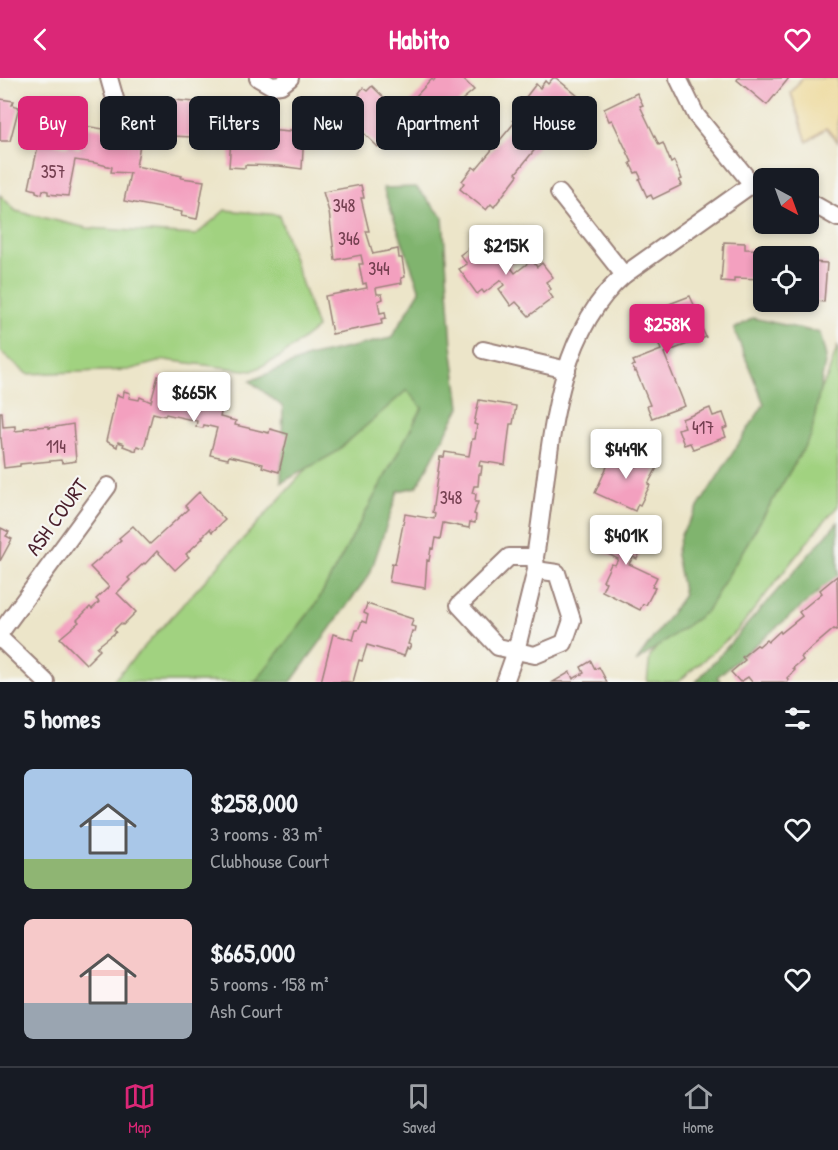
<!DOCTYPE html>
<html lang="en">
<head>
<meta charset="utf-8">
<style>
	:root { --surface:#171b24; --page:#20242c; --text:#f1f3f6; --muted:#9ea1a6; --line:#363941; --accent:#db2777 }
	body { margin:0; font-family:"Patrick Hand",sans-serif; background:var(--page); color:var(--text); height:100vh; display:flex; flex-direction:column; font-size:22px; white-space:nowrap }
	* { box-sizing:border-box; margin:0 }
	p { font-size:20px; color:var(--muted) }
	.icon { flex:none; width:33px; height:33px; fill:none; stroke:currentColor; stroke-width:2; stroke-linecap:round; stroke-linejoin:round }
	.map { position:relative; height:604px; overflow:hidden }
	.drawer { display:flex; flex-direction:column; background:var(--surface); flex:1 }
	.drawer>* { flex:none }
	.hud { position:absolute; left:18px; top:18px; width:802px; height:54px; display:flex; gap:12px }
	.needle { width:39px; rotate:139deg }
	.fabs { position:absolute; left:753px; top:90px; display:grid; gap:12px }
	.fabs a { display:grid; place-items:center; width:66px; height:66px; border-radius:9px; background:var(--surface); box-shadow:0 3px 9px #0003; font-size:30px }
	.price { position:absolute; translate:-50% -51px; padding:0 14px; border-radius:6px; background:#fff; color:#222; font-size:20px; line-height:39px; filter:drop-shadow(0 2px 3px #0008) }
	.price::after { content:''; position:absolute; left:50%; top:36px; width:18px; height:14px; margin-left:-9px; background:inherit; clip-path:polygon(0 0,100% 0,50% 100%) }
	.price.selected { background:var(--accent); color:#fff }
	ul { padding:0; list-style:none }
	li { display:flex; align-items:center; gap:18px; height:150px; padding:0 24px }
	li span { display:grid; place-items:center; flex:none; width:168px; height:120px; border-radius:9px; color:#555 }
	li>.icon { margin-inline-start:auto }
	span .icon { width:72px; height:72px; fill:#fffc; stroke-width:1 }
	li b { font-size:26px }
	h2 { display:flex; justify-content:space-between; align-items:center; height:72px; padding:0 24px; font-size:26px }
	.pill { padding:0 21px; border-radius:9px; background:var(--surface); box-shadow:0 3px 9px #0003; font-size:21px; line-height:54px }
	.pill.selected { background:var(--accent); color:#fff }
	header { display:flex; justify-content:space-between; align-items:center; height:78px; padding:0 24px; background:var(--accent); color:#fff; font-size:27px; font-weight:800 }
	.dock { display:flex; justify-content:space-around; align-items:center; height:84px; border-top:2px solid var(--line); background:var(--surface); font-size:16px; color:var(--muted) }
	.dock a { display:grid; justify-items:center; gap:3px }
	.dock .selected { color:var(--accent) }
	.map>svg:first-child { display:block }
	.green { fill:#a1d280; stroke:#767856; stroke-width:1.5 }
	.forest { fill:#80b46e; stroke:#656a4c; stroke-width:1.5 }
	.sand { fill:#eeda9e; stroke:#9c7c64; stroke-width:1.5 }
	.building { fill:#f3a0bf }
	.lines { fill:none; stroke-linecap:round; stroke-linejoin:round }
	.minor-casing { stroke:#9b827a; stroke-width:20 }
	.minor { stroke:#fff; stroke-width:16 }
	.labels { text-anchor:middle; stroke-width:4.5; stroke-linejoin:round; paint-order:stroke }
	.number-label { font-size:18px; fill:#743f50 }
	.street-label { font-size:21px; fill:#4a1f2b; stroke:#f6f6f2 }
</style>
</head>
<body>
<header><svg class="icon" aria-label="back" viewBox="0 0 24 24"><path d="M15 5l-7 7 7 7"/></svg>Habito<svg class="icon" aria-label="heart" viewBox="0 0 24 24"><path d="M12 20l-8-8c-3-5 5-10 8-4 3-6 11-1 8 4z"/></svg></header>
<div class="map">
<svg width="838" height="604" viewBox="0 0 838 604">
	<rect width="100%" height="100%" fill="#f6f6f2"/>
	<filter id="ink" filterUnits="userSpaceOnUse"><feTurbulence type="fractalNoise" baseFrequency=".0167" numOctaves="2"/><feDisplacementMap in="SourceGraphic" scale="12" xChannelSelector="R" yChannelSelector="G"/><feConvolveMatrix kernelMatrix="1 2 1 2 8 2 1 2 1" color-interpolation-filters="sRGB"/></filter>
	<filter id="wash" filterUnits="userSpaceOnUse"><feTurbulence type="fractalNoise" baseFrequency=".008" numOctaves="4" result="noise"/><feDisplacementMap in="SourceGraphic" scale="24" xChannelSelector="R" yChannelSelector="G"/><feGaussianBlur stdDeviation="1.35" result="paint"/><feColorMatrix in="noise" values="0 0 0 0 0 0 0 0 0 0 0 0 0 0 0 0 0 1.4 0 .05"/><feComposite in="paint" operator="in"/></filter>
	<g filter="url(#wash)">
		<rect width="100%" height="100%" fill="#ece5c9"/>
		<!-- green -->
		<g class="green">
			<polygon points="0,117 16,133 87,150 196,157 225,132 279,137 317,250 280,279 252,293 165,282 128,292 27,296 0,273"/>
			<polygon points="838,267 838,428 819,449 737,553 678,604 647,604 650,578 717,487 827,300"/>
			<polygon points="406,291 437,319 279,604 112,604 285,415 377,311"/>
		</g>
		<!-- forest -->
		<g class="forest">
			<polygon points="416,109 443,139 452,267 460,329 417,409 398,413 370,496 291,604 255,604 316,526 422,330 407,312 335,375 281,405 283,329 250,303 308,279 391,260 420,213 383,110"/>
			<polygon points="753,240 820,255 826,279 811,358 707,533 636,584 684,517 676,477 681,456 764,326 734,251"/>
			<polygon points="838,444 838,498 717,599 721,604 696,604"/>
		</g>
		<!-- sand -->
		<polygon class="sand" points="802,0 838,0 838,64 826,50 807,64 791,15"/>
		<g id="blocks">
			<!-- building -->
			<g class="building">
				<polygon points="436,0 462,0 474,12 457,26 459,28 425,62 405,43 402,46 406,49 401,54 397,51 388,60 391,63 386,68 382,65 378,69 345,37 349,32 346,29 360,16 359,15 363,10 367,13 372,8 400,35 432,1 434,3"/>
				<polygon points="553,0 556,0 579,19 570,34 575,38 562,55 556,50 542,66 540,65 516,95 518,97 494,129 491,126 486,132 460,111 464,105 462,103 473,89 476,91 515,44 513,42 526,27 522,24 536,6 540,10 545,3 548,6"/>
				<polygon points="738,0 789,0 767,27 737,2"/>
				<polygon points="637,15 643,27 640,28 659,67 663,65 671,85 674,83 682,101 679,102 682,107 653,121 651,117 647,119 639,101 641,100 638,94 635,95 630,85 632,84 612,42 609,43 604,31"/>
				<polygon points="0,21 14,23 12,27 19,29 10,63 0,63"/>
				<polygon points="174,22 216,26 217,24 235,25 233,49 247,50 247,52 256,53 256,51 289,54 289,52 304,53 302,91 279,88 245,87 245,90 229,89 231,61 192,57 192,59 172,58"/>
				<polygon points="84,48 104,51 103,54 125,59 125,57 132,58 132,60 141,62 136,88 182,98 181,100 204,103 197,141 181,138 182,134 124,123 130,95 111,94 112,89 95,85 75,82 68,118 48,116 48,113 43,112 42,116 36,114 36,112 29,110 39,63 49,66 49,61 56,62 55,66 68,69 69,65 74,66 74,70 80,71"/>
				<polygon points="361,107 364,120 361,120 369,153 366,153 373,176 398,171 399,180 402,180 405,199 401,200 402,205 376,210 377,216 382,216 383,221 378,223 380,235 385,234 386,240 381,241 382,246 332,256 325,218 367,210 366,205 363,206 359,186 363,186 361,177 335,182 329,134 323,114"/>
				<polygon points="486,158 498,172 504,168 515,183 509,187 515,195 532,182 537,189 542,185 553,199 546,204 551,211 548,213 553,220 529,238 516,224 511,228 499,211 504,207 501,202 484,215 482,212 477,216 459,191 467,186 460,177"/>
				<polygon points="724,164 745,165 745,171 793,172 793,178 764,178 764,201 734,200 734,204 721,203"/>
				<polygon points="809,184 827,185 824,224 816,223 816,228 798,228 798,224 808,224"/>
				<polygon points="690,218 695,229 692,230 706,259 664,275 685,328 652,340 647,328 650,327 636,293 635,294 632,288 635,287 633,283 661,272 657,261 659,260 646,235"/>
				<polygon points="158,298 174,302 173,306 184,309 184,307 206,314 207,310 226,314 220,339 236,343 235,347 269,355 270,351 288,356 279,394 262,389 263,386 229,378 228,381 210,377 217,350 204,347 203,350 196,349 197,343 166,336 165,338 153,335 144,370 137,368 136,373 123,368 124,366 118,364 117,369 106,363 117,317 123,319 124,313 130,315 129,320 139,322 140,319 151,324"/>
				<polygon points="479,322 516,328 513,346 510,346 505,387 480,383 479,388 482,388 481,396 479,396 478,408 474,408 472,415 476,416 475,424 478,424 474,436 476,437 475,445 470,444 469,450 443,445 440,461 435,460 433,471 431,470 429,483 427,482 425,510 389,504 392,485 395,486 405,436 434,441 435,436 432,435 440,379 444,379 445,374 469,378 472,361 475,361 477,347 474,346"/>
				<polygon points="710,330 713,338 723,335 728,349 723,351 726,359 693,371 690,365 684,367 678,351 685,349 682,341"/>
				<polygon points="0,334 2,334 3,349 15,348 15,353 24,352 24,350 49,348 49,350 73,346 76,383 62,385 61,382 20,386 20,388 4,390 1,360 0,360"/>
				<polygon points="616,369 631,376 627,384 637,388 641,379 658,388 648,406 650,407 640,427 638,426 635,433 595,415"/>
				<polygon points="199,414 225,442 212,454 210,451 202,459 203,460 186,476 189,479 175,492 157,473 145,486 144,485 128,500 130,502 117,515 136,534 123,547 121,545 114,552 116,554 97,569 100,572 86,586 60,560 79,544 77,542 90,529 92,531 99,524 96,521 109,509 90,489 121,462 119,460 133,448 150,466 188,431 185,428"/>
				<polygon points="615,441 646,456 642,463 645,464 637,481 633,479 629,486 657,499 652,509 655,510 646,527 643,526 640,532 602,513 606,504 603,503 611,486 615,487 618,481 600,472 604,464 599,462 606,446 611,449"/>
				<polygon points="1,450 9,454 6,458 12,461 0,483"/>
				<polygon points="837,498 838,550 836,552 834,551 801,579 803,582 793,590 795,592 787,600 789,602 787,604 752,604 748,599 740,604 731,594 745,582 742,579 757,567 759,568 766,562 768,564 780,553 781,555 802,538 799,534 822,515 820,512"/>
				<polygon points="367,526 413,541 411,548 416,549 415,554 412,553 408,566 411,567 409,571 407,570 404,578 367,567 362,583 359,582 353,604 321,604 333,556 353,562 356,552 358,552 362,543 366,545 368,537 364,535"/>
				<polygon points="591,583 595,591 599,589 607,604 553,604 570,594 573,601 584,595 581,589"/>
			</g>
		</g>
	</g>
	<g filter="url(#ink)">
		<use href="#blocks" fill-opacity="0" stroke="#9b827a" stroke-width="1.5"/>
		<g class="lines">
			<defs>
				<g id="minor">
					<polyline points="109,0 117,28"/>
					<polyline points="258,0 272,8 281,7 290,0"/>
					<polyline points="678,0 696,37 752,106 764,109"/>
					<polyline points="559,115 624,197"/>
					<polyline points="808,123 838,140"/>
					<polyline points="483,272 567,292"/>
					<polyline points="535,479 509,479 459,527 498,569 535,577 564,565 572,542 557,495 536,492"/>
					<polyline points="0,555 108,408"/>
					<polyline points="0,560 46,604"/>
					<path d="M505,604l11,-31 20,-81 -1,-13c16,-92 13,-216 89,-282l128,-91"/>
				</g>
			</defs>
			<!-- minor casing -->
			<use href="#minor" class="minor-casing"/>
			<!-- minor -->
			<use href="#minor" class="minor"/>
		</g>
	</g>
	<g class="labels">
		<!-- number labels -->
		<g class="number-label">
			<text x="53" y="100">357</text>
			<text x="344" y="134">348</text>
			<text x="349" y="167">346</text>
			<text x="379" y="197">344</text>
			<text x="703" y="356">417</text>
			<text x="56" y="375">114</text>
			<text x="451" y="426">348</text>
		</g>
		<!-- street labels -->
		<g class="street-label">
			<text transform="translate(57 439) rotate(-54)" y="7">ASH COURT</text>
		</g>
	</g>
</svg>
<div class="fabs">
<a><svg class="needle" viewBox="-14 -14 28 28"><path d="M0-13l5 13h-10z" fill="#e53935"/><path d="M0 13l5-13h-10z" fill="#9ea1a6"/></svg></a>
<a><svg class="icon" aria-label="locate" viewBox="0 0 24 24"><circle cx="12" cy="12" r="6"/><path d="M12 2v4M12 18v4M2 12h4M18 12h4"/></svg></a>
</div>
<b class="price" style="left:506px;top:198px">$215K</b>
<b class="price selected" style="left:667px;top:277px">$258K</b>
<b class="price" style="left:194px;top:345px">$665K</b>
<b class="price" style="left:626px;top:402px">$449K</b>
<b class="price" style="left:626px;top:488px">$401K</b>
<div class="hud">
<a class="pill selected">Buy</a>
<a class="pill">Rent</a>
<a class="pill">Filters</a>
<a class="pill">New</a>
<a class="pill">Apartment</a>
<a class="pill">House</a>
</div>
</div>
<section class="drawer">
<h2>5 homes<svg class="icon" aria-label="filters" viewBox="0 0 24 24"><path d="M4 7h16M4 17h16"/><circle cx="9" cy="7" r="2"/><circle cx="15" cy="17" r="2"/></svg></h2>
<ul>
<li><span style="background:linear-gradient(#a9c7e8 75%,#8fb573 0)"><svg class="icon" aria-label="home" viewBox="0 0 24 24"><path d="M3 11l9-7 9 7M6 9v11h12V9"/></svg></span><div><b>$258,000</b><p>3 rooms · 83 m²</p><p>Clubhouse Court</p></div><svg class="icon" aria-label="heart" viewBox="0 0 24 24"><path d="M12 20l-8-8c-3-5 5-10 8-4 3-6 11-1 8 4z"/></svg></li>
<li><span style="background:linear-gradient(#f6c9c9 70%,#9aa5b1 0)"><svg class="icon" aria-label="home" viewBox="0 0 24 24"><path d="M3 11l9-7 9 7M6 9v11h12V9"/></svg></span><div><b>$665,000</b><p>5 rooms · 158 m²</p><p>Ash Court</p></div><svg class="icon" aria-label="heart" viewBox="0 0 24 24"><path d="M12 20l-8-8c-3-5 5-10 8-4 3-6 11-1 8 4z"/></svg></li>
</ul>
</section>
<nav class="dock">
<a class="selected"><svg class="icon" aria-label="map" viewBox="0 0 24 24"><path d="M3 6l6-2 6 2 6-2v14l-6 2-6-2-6 2zM9 4v14M15 6v14"/></svg>Map</a>
<a><svg class="icon" aria-label="saved" viewBox="0 0 24 24"><path d="M7 4h10v16l-5-4-5 4z"/></svg>Saved</a>
<a><svg class="icon" aria-label="home" viewBox="0 0 24 24"><path d="M3 11l9-7 9 7M6 9v11h12V9"/></svg>Home</a>
</nav>
</body>
</html>
